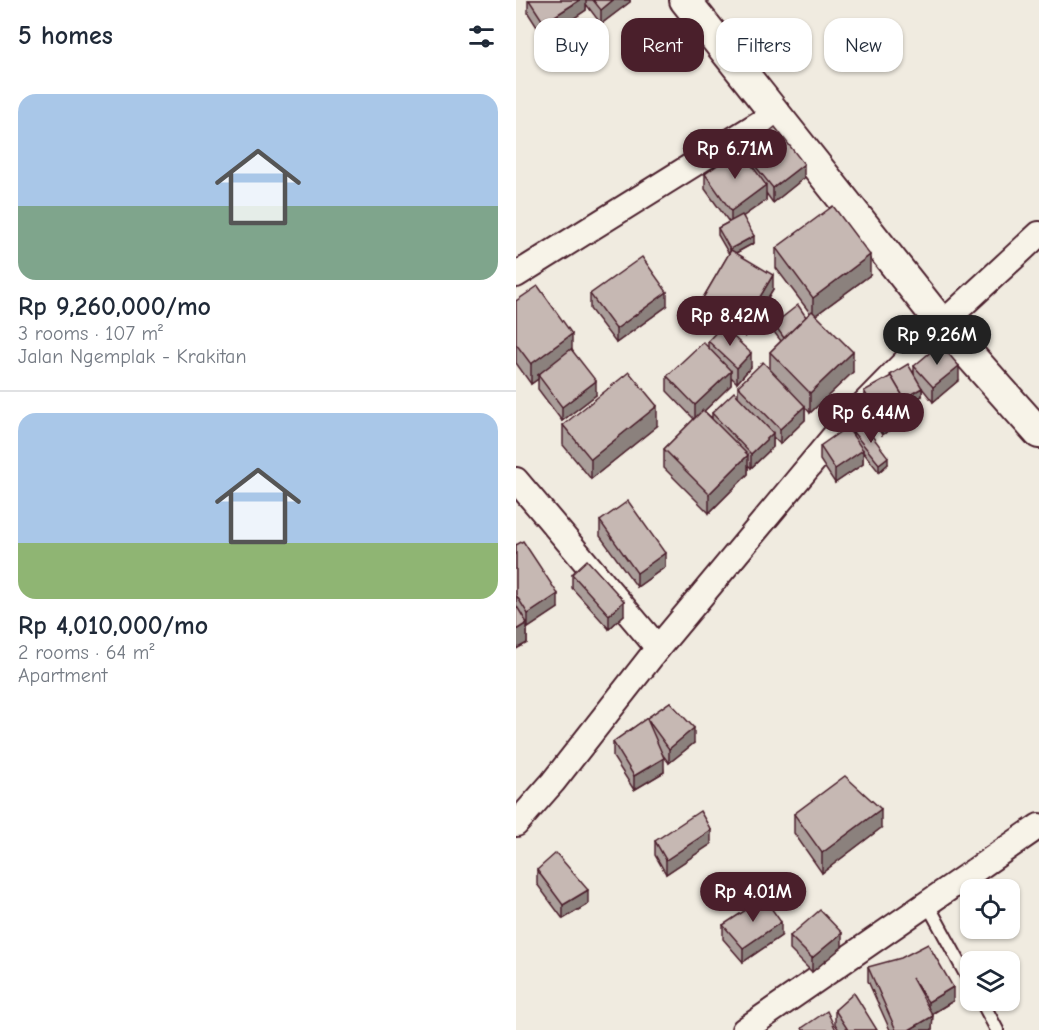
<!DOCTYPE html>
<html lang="en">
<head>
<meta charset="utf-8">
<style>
	:root { --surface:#fff; --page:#f2f2f3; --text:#1f2937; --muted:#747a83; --line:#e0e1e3; --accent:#4a1f2b }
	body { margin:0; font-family:"Comic Neue",sans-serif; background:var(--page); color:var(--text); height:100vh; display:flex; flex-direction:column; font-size:22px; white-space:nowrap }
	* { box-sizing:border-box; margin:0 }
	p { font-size:20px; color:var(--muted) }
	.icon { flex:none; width:33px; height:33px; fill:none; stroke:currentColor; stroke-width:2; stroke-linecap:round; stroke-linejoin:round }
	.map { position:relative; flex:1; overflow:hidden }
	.panel { display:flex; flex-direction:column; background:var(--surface); width:516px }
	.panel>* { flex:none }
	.hud { position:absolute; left:18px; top:18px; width:414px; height:54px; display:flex; gap:12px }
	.tools { position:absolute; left:444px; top:879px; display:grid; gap:12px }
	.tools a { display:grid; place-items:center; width:60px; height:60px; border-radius:12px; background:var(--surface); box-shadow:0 2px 4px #0004; font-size:30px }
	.price { position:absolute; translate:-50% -51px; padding:0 14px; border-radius:21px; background:var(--accent); color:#fff; font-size:20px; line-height:39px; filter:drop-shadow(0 2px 3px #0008) }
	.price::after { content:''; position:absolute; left:50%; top:36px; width:18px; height:14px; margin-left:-9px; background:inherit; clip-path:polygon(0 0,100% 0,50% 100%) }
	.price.current { background:#222; color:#fff }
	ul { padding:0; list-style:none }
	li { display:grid; align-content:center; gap:12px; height:318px; padding:0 18px }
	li+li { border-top:2px solid var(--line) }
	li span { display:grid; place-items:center; height:186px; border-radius:18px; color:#555 }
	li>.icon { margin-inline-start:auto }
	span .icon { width:108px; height:108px; fill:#fffc; stroke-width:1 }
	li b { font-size:26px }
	h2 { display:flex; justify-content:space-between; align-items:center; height:72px; padding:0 18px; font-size:26px }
	.pill { padding:0 21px; border-radius:18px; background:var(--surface); box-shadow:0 2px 4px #0004; font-size:21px; line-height:54px }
	.pill.current { background:var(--accent); color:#fff }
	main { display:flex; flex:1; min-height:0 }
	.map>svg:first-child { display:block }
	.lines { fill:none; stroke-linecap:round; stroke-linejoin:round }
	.service-casing { stroke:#4a1f2b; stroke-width:16 }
	.minor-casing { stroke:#4a1f2b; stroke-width:28 }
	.tertiary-casing { stroke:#4a1f2b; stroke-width:34 }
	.service { stroke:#f7f3e8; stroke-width:12 }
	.minor { stroke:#f7f3e8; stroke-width:24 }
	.tertiary { stroke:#f7f3e8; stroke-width:30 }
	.wall { fill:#aa9e9a; stroke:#4a1f2b; stroke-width:1.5 }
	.shaded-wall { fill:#8b817d; stroke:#4a1f2b; stroke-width:1.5 }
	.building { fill:#c6b8b3; stroke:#4a1f2b; stroke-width:1.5 }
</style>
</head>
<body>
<main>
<section class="panel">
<h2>5 homes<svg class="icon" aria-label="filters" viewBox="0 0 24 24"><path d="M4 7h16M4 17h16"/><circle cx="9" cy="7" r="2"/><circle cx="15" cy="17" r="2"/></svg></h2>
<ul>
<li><span style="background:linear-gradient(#a9c7e8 60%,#7fa58c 0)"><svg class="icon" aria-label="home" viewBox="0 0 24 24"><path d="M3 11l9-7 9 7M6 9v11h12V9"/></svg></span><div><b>Rp 9,260,000/mo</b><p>3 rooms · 107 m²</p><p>Jalan Ngemplak - Krakitan</p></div></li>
<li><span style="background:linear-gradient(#a9c7e8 70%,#8fb573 0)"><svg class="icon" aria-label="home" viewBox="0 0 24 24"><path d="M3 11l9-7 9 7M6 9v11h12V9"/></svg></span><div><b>Rp 4,010,000/mo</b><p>2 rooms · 64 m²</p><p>Apartment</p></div></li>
</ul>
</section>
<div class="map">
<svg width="523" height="1030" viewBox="0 0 523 1030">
	<rect width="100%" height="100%" fill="#f0ebe0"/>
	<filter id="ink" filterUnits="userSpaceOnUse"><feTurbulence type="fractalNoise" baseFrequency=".0167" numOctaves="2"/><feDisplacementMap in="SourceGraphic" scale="12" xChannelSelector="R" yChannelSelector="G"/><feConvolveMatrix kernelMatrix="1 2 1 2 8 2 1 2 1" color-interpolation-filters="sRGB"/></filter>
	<g filter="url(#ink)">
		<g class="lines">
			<defs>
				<g id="service">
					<polyline points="411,903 454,982"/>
					<polyline points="465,1000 481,1030"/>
				</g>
				<g id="minor">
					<polyline points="0,275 260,113"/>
					<polyline points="0,480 142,648"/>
					<polyline points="0,824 37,782 142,648 329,423 426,324 523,234"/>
					<polyline points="228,1030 523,826"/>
				</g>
				<polyline id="tertiary" points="169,0 426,324 523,433"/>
			</defs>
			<!-- service casing -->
			<use href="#service" class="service-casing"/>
			<!-- minor casing -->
			<use href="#minor" class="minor-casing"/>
			<!-- tertiary casing -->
			<use href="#tertiary" class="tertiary-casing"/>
			<!-- service -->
			<use href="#service" class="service"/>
			<!-- minor -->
			<use href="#minor" class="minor"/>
			<!-- tertiary -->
			<use href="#tertiary" class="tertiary"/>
		</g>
		<!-- wall -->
		<g class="wall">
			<polygon points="12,0 114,0 114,2 85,24 70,4 70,10 28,38 12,13"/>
			<polygon points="228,152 288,178 257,203 250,193 250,200 227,216 238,243 220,253 257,289 229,336 187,312 187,298 213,254 202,235 202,228 213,222 189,189 189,174 228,155"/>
			<polygon points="260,248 354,275 300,315 337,372 294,413 289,407 289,420 264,444 257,437 257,447 235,468 232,465 232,474 193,513 148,468 148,449 178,419 151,391 151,376 192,347 192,341 235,367 221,383 215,377 215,385 188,411 196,418 196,413 222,396 222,386 254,369 254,352 265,341 258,332 258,324 290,317 294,313 260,268"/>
			<polygon points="74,294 151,306 100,343 74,309"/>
			<polygon points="0,301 56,350 80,395 46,421 22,389 22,379 15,384 0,363"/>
			<polygon points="398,366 443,380 417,402 406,388 406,396 391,404 392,419 366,435 348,405 348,391 398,375"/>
			<polygon points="47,425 141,426 75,479 47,445"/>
			<polygon points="337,432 372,464 363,472 347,452 347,464 319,483 304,460 304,446 337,436"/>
			<polygon points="84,521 149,567 121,587 84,536"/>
			<polygon points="0,545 42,608 12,628 11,626 11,643 0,649"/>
			<polygon points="56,574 108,615 93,629 56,588"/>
			<polygon points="154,702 178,743 153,763 146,754 148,772 118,790 97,757 97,742"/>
			<polygon points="278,814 365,828 306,873 278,833"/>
			<polygon points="139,841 195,844 150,874 139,855"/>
			<polygon points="21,870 72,904 47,919 21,884"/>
			<polygon points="207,925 265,936 227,962 207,939"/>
			<polygon points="274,936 326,947 296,972 274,950"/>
			<polygon points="352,967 437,1001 416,1014 416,1030 374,1030 352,981"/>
			<polygon points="319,1010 361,1030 323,1030 319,1024"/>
		</g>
		<!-- shaded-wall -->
		<g class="shaded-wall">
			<polygon points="64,0 70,0 70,10 28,38 28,23"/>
			<polygon points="97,0 114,0 114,2 85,24 85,10"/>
			<polygon points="288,164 288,178 257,203 257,188"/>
			<polygon points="250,185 250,200 215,225 215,211"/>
			<polygon points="238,236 238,243 214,256 214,249"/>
			<polygon points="354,255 354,275 297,317 297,298"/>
			<polygon points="257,275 257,289 229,336 229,322"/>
			<polygon points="151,292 151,306 100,343 100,329"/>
			<polygon points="56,334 56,354 22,375 22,379 15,384 15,364"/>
			<polygon points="337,352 337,372 294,413 294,393"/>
			<polygon points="235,353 235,367 221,383 221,368"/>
			<polygon points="443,366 443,380 417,402 417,387"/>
			<polygon points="215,371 215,385 179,420 179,405"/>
			<polygon points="80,381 80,395 46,421 46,407"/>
			<polygon points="406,388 406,396 388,406 388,398"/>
			<polygon points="392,405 392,419 366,435 366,421"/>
			<polygon points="141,406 141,426 75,479 75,459"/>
			<polygon points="289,406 289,420 264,444 264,429"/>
			<polygon points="257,433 257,447 235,468 235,454"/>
			<polygon points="347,450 347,464 319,483 319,469"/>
			<polygon points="232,455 232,474 193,513 193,494"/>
			<polygon points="372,457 372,464 363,472 363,464"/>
			<polygon points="149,553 149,567 121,587 121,573"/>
			<polygon points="42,594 42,608 12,628 12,614"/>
			<polygon points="108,601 108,615 93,629 93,615"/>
			<polygon points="11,623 11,643 0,649 0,630"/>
			<polygon points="178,728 178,743 153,763 153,749"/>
			<polygon points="148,758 148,772 118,790 118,776"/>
			<polygon points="365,809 365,828 306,873 306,853"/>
			<polygon points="195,830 195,844 150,874 150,860"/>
			<polygon points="72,890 72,904 47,919 47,905"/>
			<polygon points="265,922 265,936 227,962 227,948"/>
			<polygon points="326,933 326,947 296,972 296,958"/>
			<polygon points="437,987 437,1001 412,1016 412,1002"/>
			<polygon points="417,1016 416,1030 393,1030"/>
		</g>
		<!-- building -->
		<g class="building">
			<polygon points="13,0 64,0 28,23"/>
			<polygon points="77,0 97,0 85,10"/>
			<polygon points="259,127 288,164 257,188 228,152"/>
			<polygon points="224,149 250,185 215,211 189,174"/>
			<polygon points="317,206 354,255 297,298 260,248"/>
			<polygon points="226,215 238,236 214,249 202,228"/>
			<polygon points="215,250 257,275 229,322 187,298"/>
			<polygon points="126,257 151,292 100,329 74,294"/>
			<polygon points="22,286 56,334 15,364 0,344 0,301"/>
			<polygon points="282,305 290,317 268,338 258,324"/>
			<polygon points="296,311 337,352 294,393 254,352"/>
			<polygon points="206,326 235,353 221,368 192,341"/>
			<polygon points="187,342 215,371 179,405 151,376"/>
			<polygon points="424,344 443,366 417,387 398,366"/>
			<polygon points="55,349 80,381 46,407 22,375"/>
			<polygon points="247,362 289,406 264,429 222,386"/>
			<polygon points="392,364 406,388 388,398 374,375"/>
			<polygon points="113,372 141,406 75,459 47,425"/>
			<polygon points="375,376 392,405 366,421 348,391"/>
			<polygon points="218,392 257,433 235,454 196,413"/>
			<polygon points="187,410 232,455 193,494 148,449"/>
			<polygon points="347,424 372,457 363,464 337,432"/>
			<polygon points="331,427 347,450 319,469 304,446"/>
			<polygon points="112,501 149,553 121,573 84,521"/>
			<polygon points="7,541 42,594 12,614 0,595 0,545"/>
			<polygon points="71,560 108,601 93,615 56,574"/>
			<polygon points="0,605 11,623 0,630"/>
			<polygon points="154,702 178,728 153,749 131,719 148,758 118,776 97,742"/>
			<polygon points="329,776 365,809 306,853 278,814"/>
			<polygon points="184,811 195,830 150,860 139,841"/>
			<polygon points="40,853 72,890 47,905 21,870"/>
			<polygon points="248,898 265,922 227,948 207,925"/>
			<polygon points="304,910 326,933 296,958 274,936"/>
			<polygon points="412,944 437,987 412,1002 396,978 417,1016 393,1030 380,1030 352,967 385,958"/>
			<polygon points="338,993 361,1030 332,1030 319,1010"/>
			<polygon points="311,1011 320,1030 287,1030 286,1028"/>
		</g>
	</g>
</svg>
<div class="tools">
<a><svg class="icon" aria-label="locate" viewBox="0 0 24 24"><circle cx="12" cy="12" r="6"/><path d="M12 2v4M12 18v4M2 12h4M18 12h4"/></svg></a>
<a><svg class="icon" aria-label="layers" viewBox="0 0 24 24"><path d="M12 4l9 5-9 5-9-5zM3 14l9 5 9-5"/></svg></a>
</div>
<b class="price" style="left:219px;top:180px">Rp 6.71M</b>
<b class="price" style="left:214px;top:347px">Rp 8.42M</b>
<b class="price current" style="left:421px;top:366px">Rp 9.26M</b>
<b class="price" style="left:355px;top:444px">Rp 6.44M</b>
<b class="price" style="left:237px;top:923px">Rp 4.01M</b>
<div class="hud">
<a class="pill">Buy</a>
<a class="pill current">Rent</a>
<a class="pill">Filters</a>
<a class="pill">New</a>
</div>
</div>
</main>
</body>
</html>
